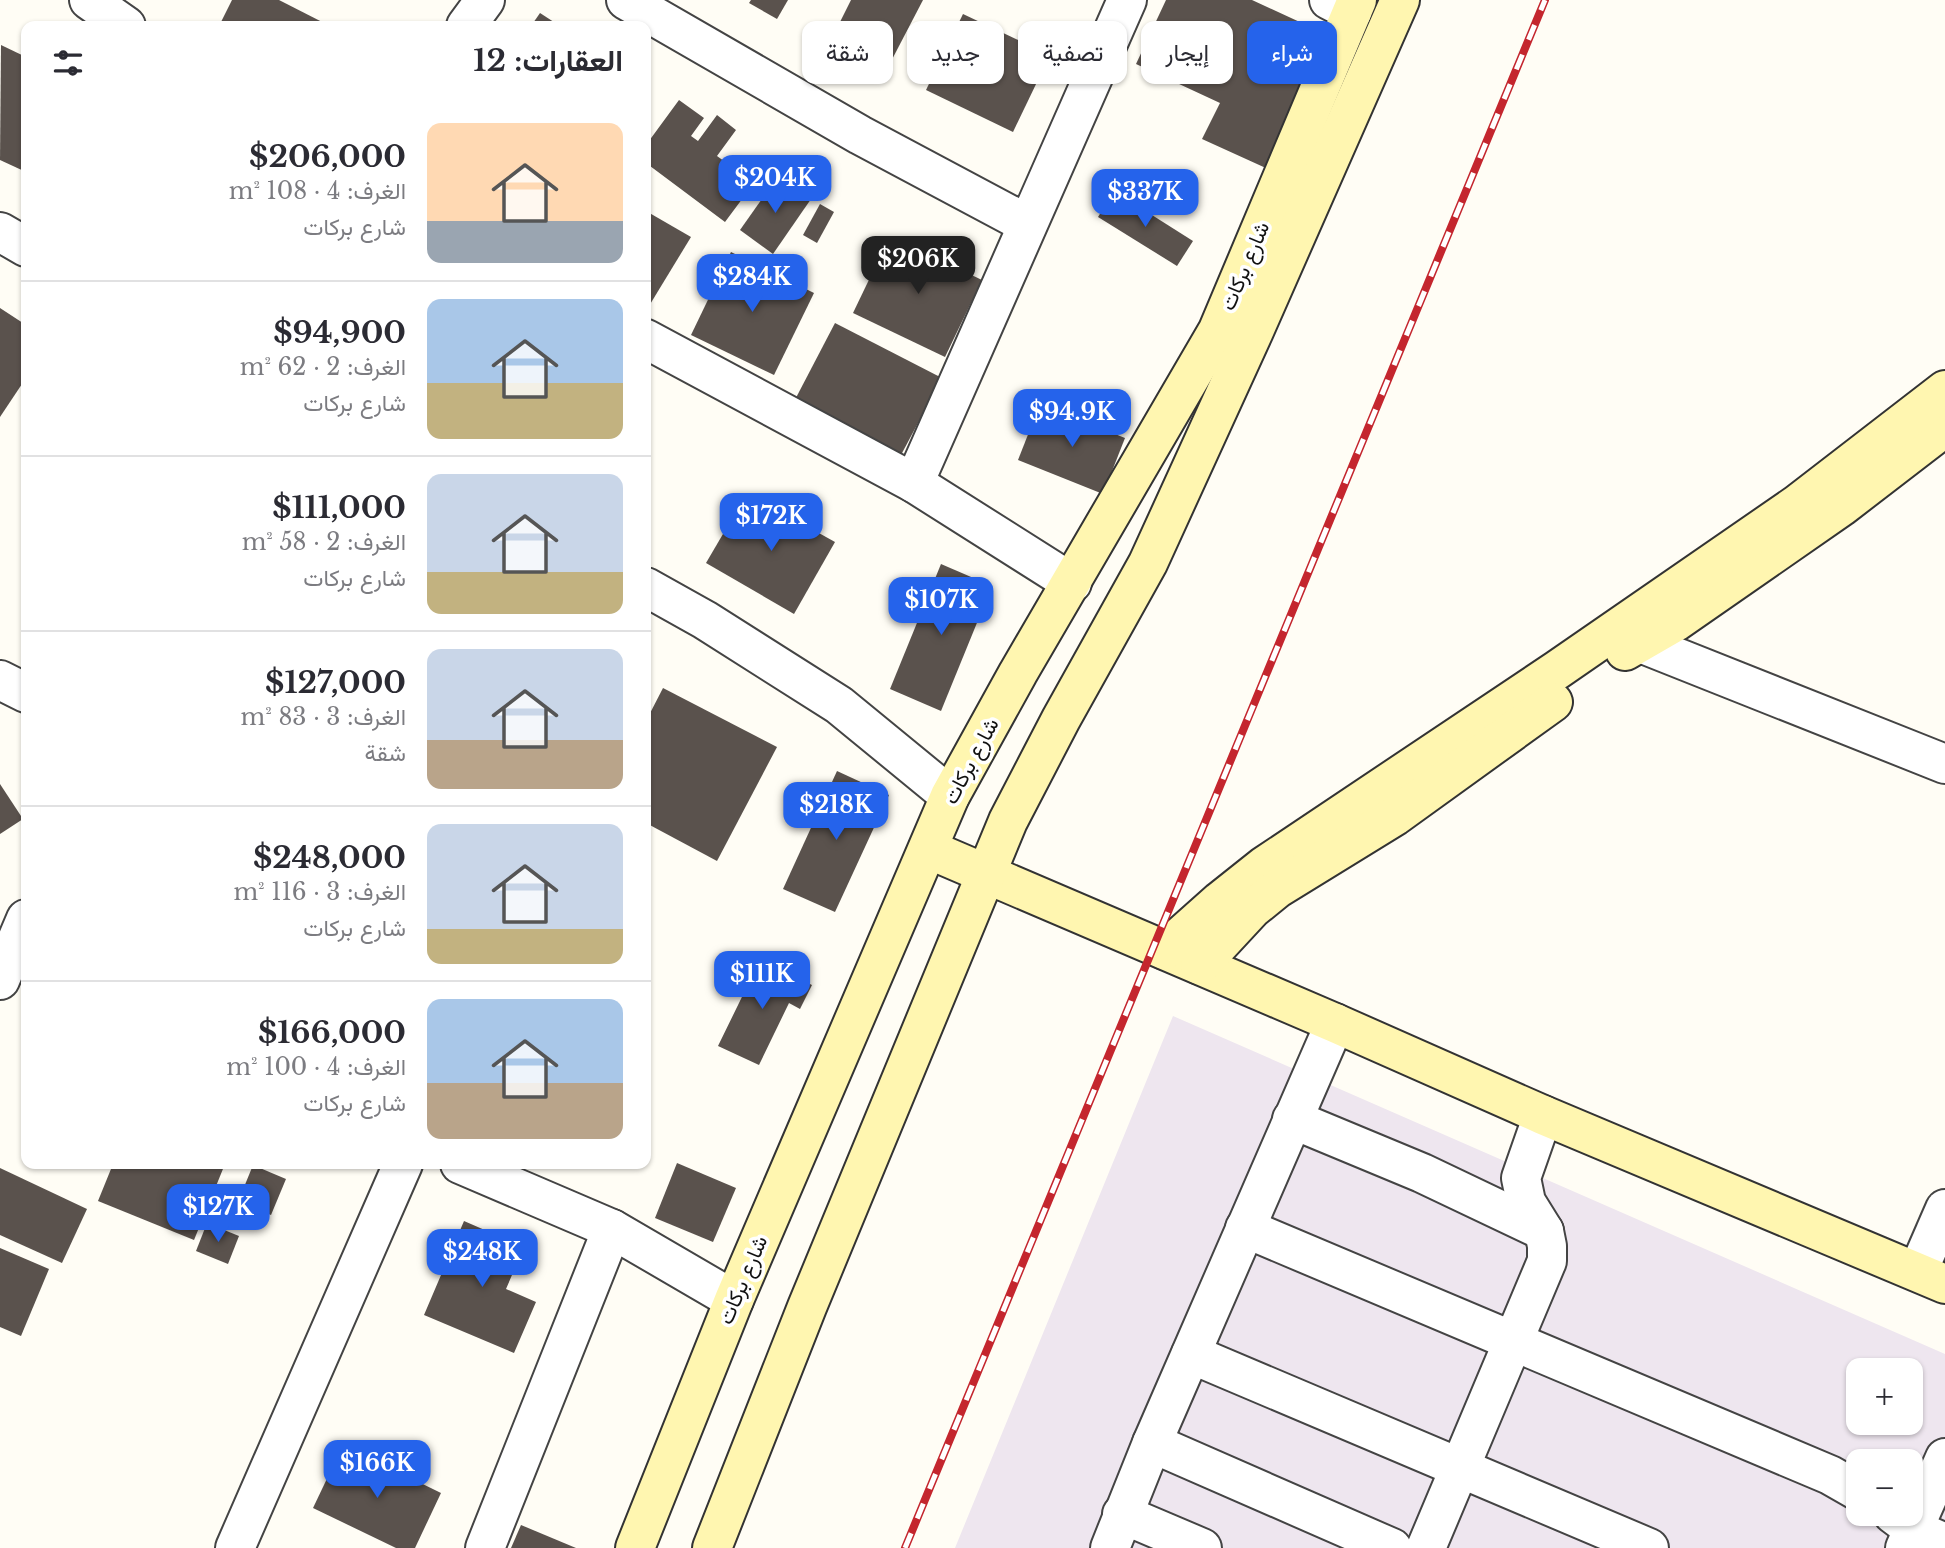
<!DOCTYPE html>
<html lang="ar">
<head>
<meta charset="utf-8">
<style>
	:root { --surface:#fff; --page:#f2f2f3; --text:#2b2b33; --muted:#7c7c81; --line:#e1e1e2; --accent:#2563eb }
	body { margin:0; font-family:"Libre Baskerville",Vazirmatn,serif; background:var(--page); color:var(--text); direction:rtl; height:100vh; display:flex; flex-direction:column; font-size:26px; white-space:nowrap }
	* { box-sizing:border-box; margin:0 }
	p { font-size:23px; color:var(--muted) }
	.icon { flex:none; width:38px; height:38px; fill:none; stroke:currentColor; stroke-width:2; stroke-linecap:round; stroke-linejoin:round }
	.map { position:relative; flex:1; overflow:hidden; direction:ltr }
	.sheet { position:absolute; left:21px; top:21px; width:630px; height:1148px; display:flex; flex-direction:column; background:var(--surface); border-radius:14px; box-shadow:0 2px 5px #0004; direction:rtl }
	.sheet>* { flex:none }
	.top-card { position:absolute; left:672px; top:21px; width:665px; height:63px; direction:rtl; display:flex; gap:14px }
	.buttons { position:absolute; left:1846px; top:1358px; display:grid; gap:14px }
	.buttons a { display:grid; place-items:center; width:77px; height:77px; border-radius:14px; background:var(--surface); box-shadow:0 2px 5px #0004; font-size:35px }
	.price { position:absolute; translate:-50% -60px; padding:0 16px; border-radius:14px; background:var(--accent); color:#fff; font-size:23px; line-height:46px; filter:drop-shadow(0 2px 4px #0008) }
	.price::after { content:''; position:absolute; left:50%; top:42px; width:21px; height:16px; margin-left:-10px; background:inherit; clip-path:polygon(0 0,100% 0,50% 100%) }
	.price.active { background:#222; color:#fff }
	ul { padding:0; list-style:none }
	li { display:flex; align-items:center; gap:21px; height:175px; padding:0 28px }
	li+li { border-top:2px solid var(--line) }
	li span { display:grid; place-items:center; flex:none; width:196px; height:140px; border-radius:14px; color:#555 }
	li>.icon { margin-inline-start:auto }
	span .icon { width:84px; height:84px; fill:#fffc; stroke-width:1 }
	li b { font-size:30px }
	h2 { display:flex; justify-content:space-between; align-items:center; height:84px; padding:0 28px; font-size:30px }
	.chip { padding:0 24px; border-radius:14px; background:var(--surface); box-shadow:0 2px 5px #0004; font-size:24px; line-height:63px }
	.chip.active { background:var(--accent); color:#fff }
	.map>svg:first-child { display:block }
	.industrial { fill:#eee6ef; fill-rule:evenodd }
	.building { fill:#5a524d }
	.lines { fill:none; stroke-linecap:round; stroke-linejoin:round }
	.street-casing { stroke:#444; stroke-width:42 }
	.secondary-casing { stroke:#333; stroke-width:42 }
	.street { stroke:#fff; stroke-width:38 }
	.secondary { stroke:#fff6b0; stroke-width:38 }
	.rail-casing { stroke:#c4262e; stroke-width:8 }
	.rail { stroke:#fff; stroke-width:5; stroke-dasharray:16; stroke-linecap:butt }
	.labels { text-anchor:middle; stroke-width:7; stroke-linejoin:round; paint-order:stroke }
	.street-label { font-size:21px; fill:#111; stroke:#fff }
</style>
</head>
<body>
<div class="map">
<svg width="1945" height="1548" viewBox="0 0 1945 1548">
	<rect width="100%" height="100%" fill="#fffdf5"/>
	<!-- industrial -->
	<path class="industrial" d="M1173,1016l772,338v194h-990zM1858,1370h53v53h-53zM1858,1461h53v53h-53z"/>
	<!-- building -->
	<g class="building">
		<polygon points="232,0 279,0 330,26 219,26"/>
		<polygon points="751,0 788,0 777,19 749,3"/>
		<polygon points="851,0 923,0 886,71 830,42"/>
		<polygon points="1166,0 1252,0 1330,36 1268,169 1202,139 1220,103 1136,64"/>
		<polygon points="540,13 560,26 531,26"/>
		<polygon points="963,14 1050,55 1013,132 926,90"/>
		<polygon points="1,45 26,57 26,172 0,160"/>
		<polygon points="679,100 704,118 691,136 698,141 717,115 736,130 717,156 754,183 725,222 646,163 646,145"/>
		<polygon points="778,176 811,199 773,254 740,230"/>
		<polygon points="1114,191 1193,241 1177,266 1098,217"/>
		<polygon points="820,204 834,212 817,243 803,235"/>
		<polygon points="646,211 691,237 649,306 646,304"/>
		<polygon points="890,236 982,280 945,357 853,313"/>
		<polygon points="731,252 814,293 774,375 691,335"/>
		<polygon points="0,308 26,325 26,378 0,417"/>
		<polygon points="835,323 942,378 893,470 787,415"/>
		<polygon points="1040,404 1125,438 1103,494 1018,460"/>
		<polygon points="747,493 835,542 794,614 706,563"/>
		<polygon points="941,564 992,586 941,711 890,689"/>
		<polygon points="663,688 777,747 717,861 646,823 646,721"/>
		<polygon points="837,771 889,795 835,912 783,889"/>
		<polygon points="0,784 23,819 0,834"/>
		<polygon points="760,960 812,985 800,1009 789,1003 759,1065 718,1046"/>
		<polygon points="677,1163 736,1188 713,1242 655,1218"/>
		<polygon points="113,1164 225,1164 194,1240 98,1201"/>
		<polygon points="253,1165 286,1179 271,1215 238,1202"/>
		<polygon points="0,1168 87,1209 62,1263 0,1235"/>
		<polygon points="464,1221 524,1247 506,1289 536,1302 514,1353 424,1315"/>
		<polygon points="207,1223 239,1236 228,1264 196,1251"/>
		<polygon points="0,1248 49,1269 21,1336 0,1327"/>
		<polygon points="343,1445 441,1493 415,1548 396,1548 313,1508"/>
		<polygon points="521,1525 576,1548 511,1548"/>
	</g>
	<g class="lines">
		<defs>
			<g id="street">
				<polyline points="89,0 126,26"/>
				<polyline points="626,0 860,135 1027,224"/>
				<polyline points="1329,0 1352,12"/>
				<polyline points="466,26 485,0"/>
				<polyline points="0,232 26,247"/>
				<polyline points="646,339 914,483 1072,583"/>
				<polyline points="914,483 1127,0"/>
				<polyline points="646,587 705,620 839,705 950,796"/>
				<polyline points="1638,642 1945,764"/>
				<polyline points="0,680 26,693"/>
				<polyline points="0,980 26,919"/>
				<polyline points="1292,1119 1422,1173 1544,1231"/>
				<polyline points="460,1164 612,1229 734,1300"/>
				<polyline points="1245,1228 1830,1475 1858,1491"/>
				<polyline points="1918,1271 1945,1209"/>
				<polyline points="1191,1354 1649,1548"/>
				<polyline points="1152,1443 1392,1548"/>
				<polyline points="1122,1514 1202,1548"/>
				<polyline points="1893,1514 1913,1529 1945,1543"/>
				<polyline points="235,1548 403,1164"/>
				<polyline points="485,1548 612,1229"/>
				<polyline points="1110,1548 1152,1443 1335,1023"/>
				<polyline points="1426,1548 1547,1261 1547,1246 1544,1231 1526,1202 1521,1178 1543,1115"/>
				<polyline points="1905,1548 1945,1458"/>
			</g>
			<g id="secondary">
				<polyline points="1625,651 1677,621 1841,507 1945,427"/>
				<polyline points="928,849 1335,1023 1543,1115 1945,1284"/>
				<polyline points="1165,950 1220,901 1264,866 1557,670 1796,505 1945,390"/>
				<polyline points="1200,965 1252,909 1278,888 1395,816 1553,702"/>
				<polyline points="635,1548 734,1300 950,796 1018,673 1218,330 1357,0"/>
				<polyline points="712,1548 807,1307 1008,821 1061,719 1148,563 1254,331 1400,0"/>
			</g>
		</defs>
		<!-- street casing -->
		<use href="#street" class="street-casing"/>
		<!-- secondary casing -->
		<use href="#secondary" class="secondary-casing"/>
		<!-- street -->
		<use href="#street" class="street"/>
		<!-- secondary -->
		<use href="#secondary" class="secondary"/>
		<defs>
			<polyline id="rail" points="905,1548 1545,0"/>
		</defs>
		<!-- rail casing -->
		<use href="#rail" class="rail-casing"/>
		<!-- rail -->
		<use href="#rail" class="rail"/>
	</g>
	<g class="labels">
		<!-- street labels -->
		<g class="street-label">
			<text transform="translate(1245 266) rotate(-67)" y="7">شارع بركات</text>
			<text transform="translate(971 761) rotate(-62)" y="7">شارع بركات</text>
			<text transform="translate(743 1280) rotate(-67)" y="7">شارع بركات</text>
		</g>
	</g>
</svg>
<div class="buttons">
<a>+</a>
<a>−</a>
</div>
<b class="price" style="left:775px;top:215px">$204K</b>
<b class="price" style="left:1145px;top:229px">$337K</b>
<b class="price active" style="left:918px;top:296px">$206K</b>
<b class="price" style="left:752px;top:314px">$284K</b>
<b class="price" style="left:1072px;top:449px">$94.9K</b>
<b class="price" style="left:771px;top:553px">$172K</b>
<b class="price" style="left:941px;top:637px">$107K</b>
<b class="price" style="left:836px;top:842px">$218K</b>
<b class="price" style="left:762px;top:1011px">$111K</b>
<b class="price" style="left:218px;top:1244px">$127K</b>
<b class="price" style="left:482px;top:1289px">$248K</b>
<b class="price" style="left:377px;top:1500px">$166K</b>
<div class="top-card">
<a class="chip active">شراء</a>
<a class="chip">إيجار</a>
<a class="chip">تصفية</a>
<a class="chip">جديد</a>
<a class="chip">شقة</a>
</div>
<section class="sheet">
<h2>العقارات: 12<svg class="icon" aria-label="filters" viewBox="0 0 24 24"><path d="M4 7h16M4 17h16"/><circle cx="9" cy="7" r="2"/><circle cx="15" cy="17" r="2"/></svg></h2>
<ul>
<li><span style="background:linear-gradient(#ffd9b3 70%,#9aa5b1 0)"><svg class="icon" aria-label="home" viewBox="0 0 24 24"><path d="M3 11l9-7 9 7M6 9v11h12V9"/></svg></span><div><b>$206,000</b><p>الغرف: 4 · 108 m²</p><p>شارع بركات</p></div></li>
<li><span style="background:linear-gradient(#a9c7e8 60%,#c2b280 0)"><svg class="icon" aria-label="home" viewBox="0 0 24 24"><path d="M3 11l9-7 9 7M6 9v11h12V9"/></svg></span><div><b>$94,900</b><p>الغرف: 2 · 62 m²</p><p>شارع بركات</p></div></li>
<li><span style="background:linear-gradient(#c9d6e8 70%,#c2b280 0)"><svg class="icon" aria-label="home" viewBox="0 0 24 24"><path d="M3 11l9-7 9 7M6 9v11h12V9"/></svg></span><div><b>$111,000</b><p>الغرف: 2 · 58 m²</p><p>شارع بركات</p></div></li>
<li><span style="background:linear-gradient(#c9d6e8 65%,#b9a48a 0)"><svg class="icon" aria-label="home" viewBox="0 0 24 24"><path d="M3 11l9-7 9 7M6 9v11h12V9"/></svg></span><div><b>$127,000</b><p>الغرف: 3 · 83 m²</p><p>شقة</p></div></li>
<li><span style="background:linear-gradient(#c9d6e8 75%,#c2b280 0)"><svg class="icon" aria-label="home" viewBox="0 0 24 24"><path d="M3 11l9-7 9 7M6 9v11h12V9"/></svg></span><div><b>$248,000</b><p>الغرف: 3 · 116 m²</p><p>شارع بركات</p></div></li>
<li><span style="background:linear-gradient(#a9c7e8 60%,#b9a48a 0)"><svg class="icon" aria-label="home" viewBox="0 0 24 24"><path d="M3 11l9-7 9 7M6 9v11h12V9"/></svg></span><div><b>$166,000</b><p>الغرف: 4 · 100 m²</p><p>شارع بركات</p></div></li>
</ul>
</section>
</div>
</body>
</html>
